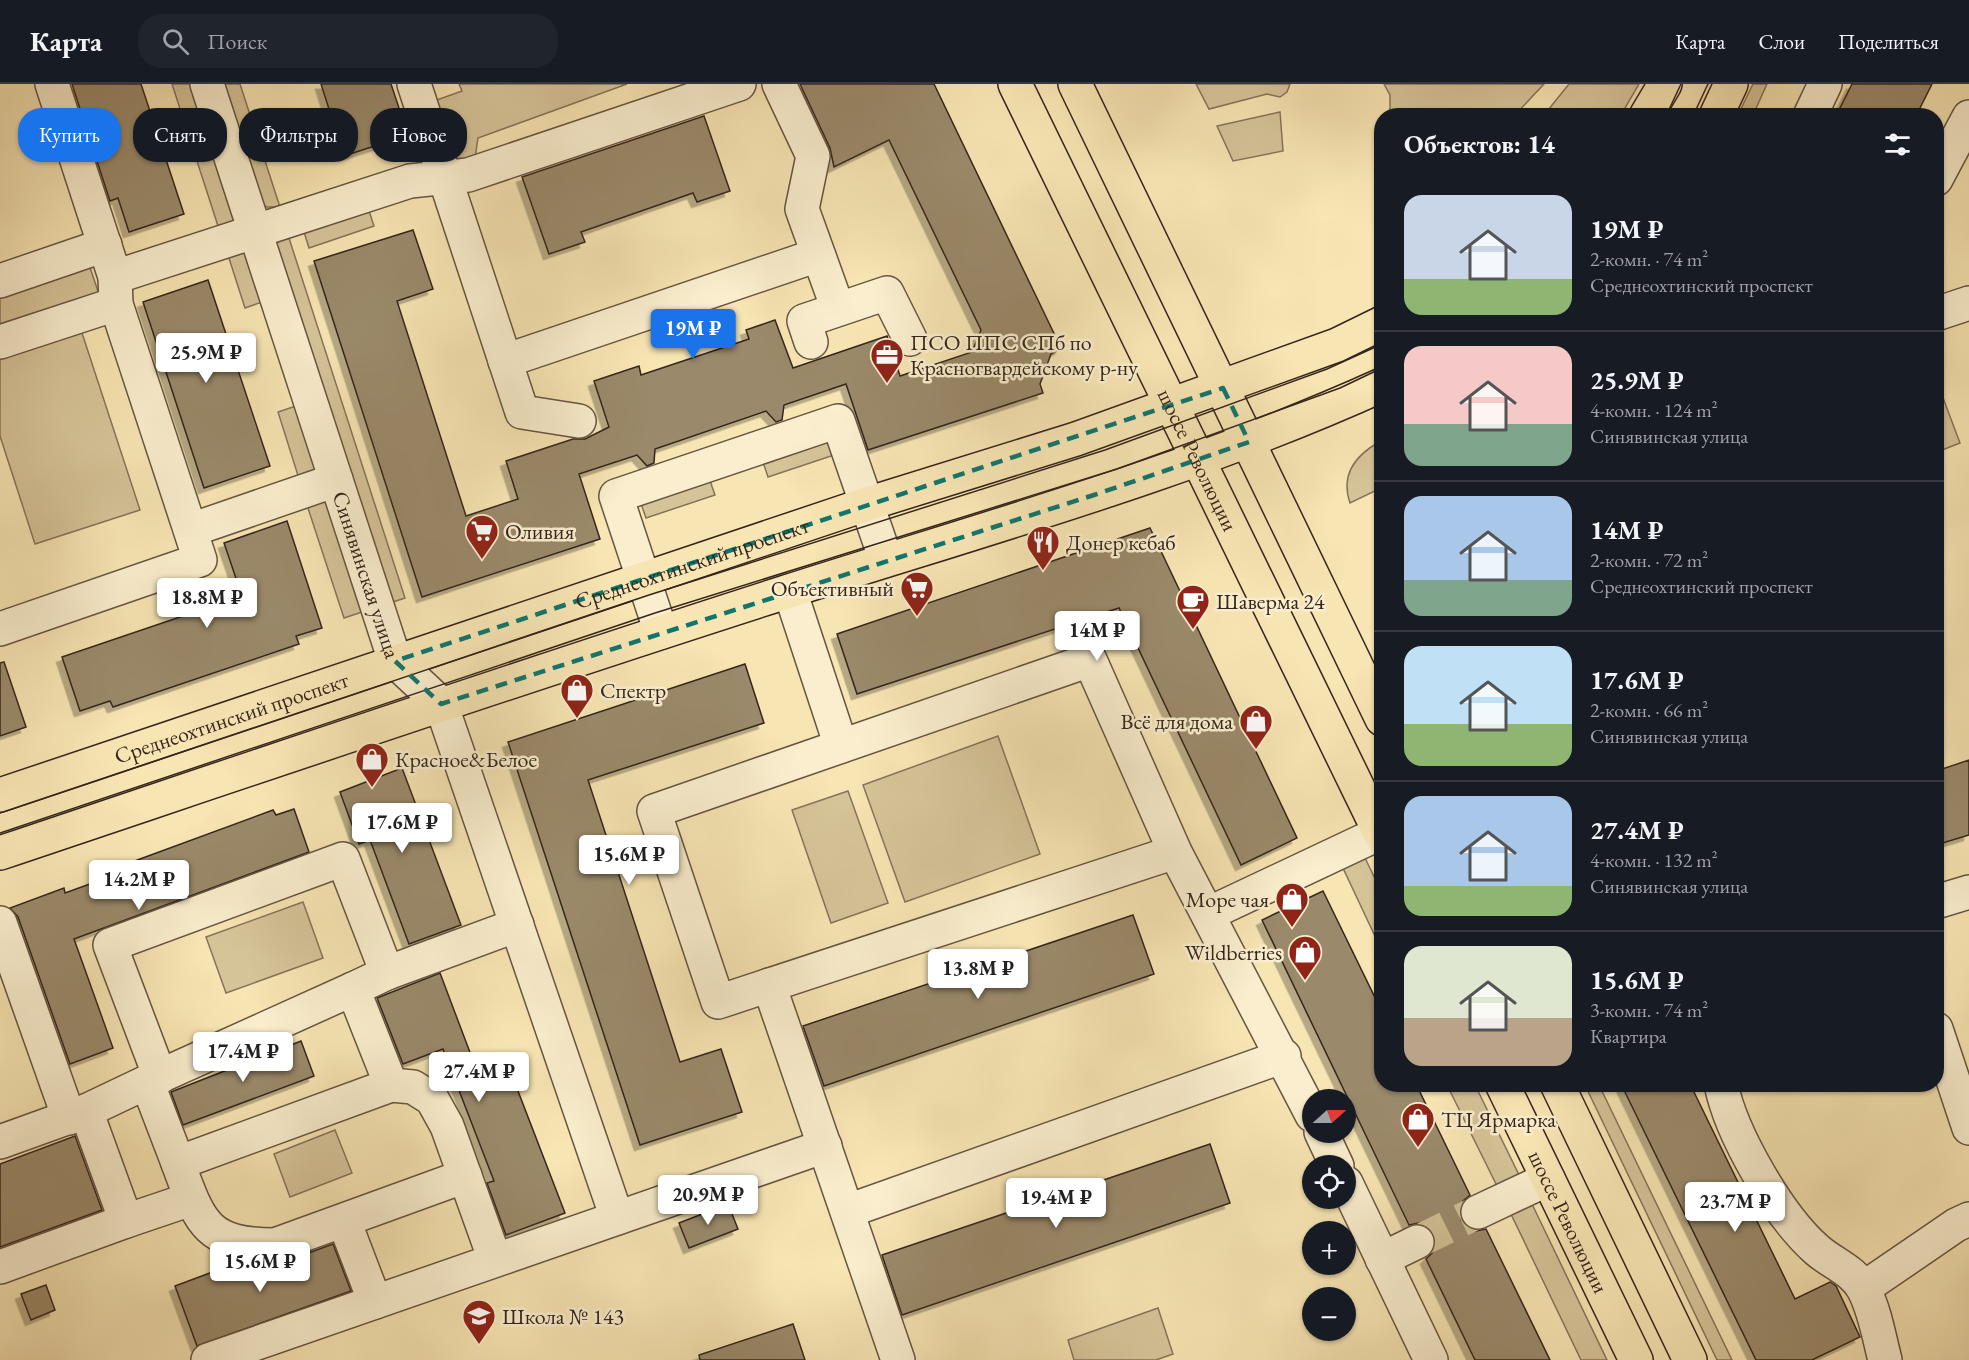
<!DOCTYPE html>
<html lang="ru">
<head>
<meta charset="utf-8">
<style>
	:root { --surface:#171b24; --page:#20242c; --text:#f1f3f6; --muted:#9ea1a6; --line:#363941; --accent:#1a73e8 }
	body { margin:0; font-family:"EB Garamond",serif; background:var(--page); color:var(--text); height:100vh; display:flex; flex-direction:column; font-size:22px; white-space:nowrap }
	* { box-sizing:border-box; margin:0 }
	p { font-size:20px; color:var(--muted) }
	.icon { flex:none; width:33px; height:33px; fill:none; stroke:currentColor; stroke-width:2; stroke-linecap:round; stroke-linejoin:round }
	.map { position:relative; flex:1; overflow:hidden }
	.drawer { position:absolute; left:1374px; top:24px; width:570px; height:984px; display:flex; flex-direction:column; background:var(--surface); border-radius:24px; box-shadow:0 2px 4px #0004 }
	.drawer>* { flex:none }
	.guide { position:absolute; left:18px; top:24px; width:570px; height:54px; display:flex; gap:12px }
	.needle { width:39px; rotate:69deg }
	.fabs { position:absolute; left:1302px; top:1005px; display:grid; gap:12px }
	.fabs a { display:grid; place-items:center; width:54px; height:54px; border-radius:50%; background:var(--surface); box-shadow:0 2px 4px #0004; font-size:30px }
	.price { position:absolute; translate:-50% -51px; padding:0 14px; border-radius:6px; background:#fff; color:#222; font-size:20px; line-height:39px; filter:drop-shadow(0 2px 3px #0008) }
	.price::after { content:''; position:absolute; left:50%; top:36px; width:18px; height:14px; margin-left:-9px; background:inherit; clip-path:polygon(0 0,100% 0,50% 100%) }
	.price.on { background:var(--accent); color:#fff }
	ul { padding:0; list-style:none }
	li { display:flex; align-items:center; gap:18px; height:150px; padding:0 30px }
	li+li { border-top:2px solid var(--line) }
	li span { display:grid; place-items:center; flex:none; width:168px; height:120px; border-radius:18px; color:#555 }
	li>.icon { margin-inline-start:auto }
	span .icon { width:72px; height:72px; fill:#fffc; stroke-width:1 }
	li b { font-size:26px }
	h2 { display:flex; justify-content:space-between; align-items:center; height:72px; padding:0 30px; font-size:26px }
	.pill { padding:0 21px; border-radius:24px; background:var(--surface); box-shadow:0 2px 4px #0004; font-size:21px; line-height:54px }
	.pill.on { background:var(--accent); color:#fff }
	header { display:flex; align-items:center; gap:36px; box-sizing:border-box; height:84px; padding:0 30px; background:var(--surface); border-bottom:2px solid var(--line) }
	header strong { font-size:28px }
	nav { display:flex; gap:33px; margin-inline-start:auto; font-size:21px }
	.search { width:420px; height:54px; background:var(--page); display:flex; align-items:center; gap:15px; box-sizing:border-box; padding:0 21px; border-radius:24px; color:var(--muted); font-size:22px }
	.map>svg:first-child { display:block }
	.green { fill:#d6c499; stroke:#86745a; stroke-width:1.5 }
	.building { fill:#9a896b; stroke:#35251c; stroke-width:1.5; filter:url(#shadow) }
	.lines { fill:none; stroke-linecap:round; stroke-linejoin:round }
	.minor-tunnel { stroke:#d0bf95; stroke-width:33; stroke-dasharray:33 16; stroke-linecap:butt }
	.minor-casing { stroke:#665542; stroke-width:36 }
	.major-casing { stroke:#35251c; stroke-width:36 }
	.minor { stroke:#faeece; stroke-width:33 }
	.major { stroke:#f7e5b3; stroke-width:33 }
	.tram { stroke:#35251c; stroke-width:1.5 }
	.marked { fill:none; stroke:#0f766e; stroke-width:4.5; stroke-dasharray:12 8; stroke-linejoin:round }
	.labels { text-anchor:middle; stroke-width:5; stroke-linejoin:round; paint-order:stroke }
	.poi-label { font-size:22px; fill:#35251c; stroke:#faeece; text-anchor:start }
	.street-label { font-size:22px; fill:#35251c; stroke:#faeece }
</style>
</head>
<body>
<header>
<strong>Карта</strong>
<div class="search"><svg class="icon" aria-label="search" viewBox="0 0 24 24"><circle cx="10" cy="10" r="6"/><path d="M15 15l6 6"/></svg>Поиск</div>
<nav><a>Карта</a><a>Слои</a><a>Поделиться</a></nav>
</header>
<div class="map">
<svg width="1969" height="1276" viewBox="0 0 1969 1276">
	<defs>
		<filter id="shadow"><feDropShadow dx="-5.5" dy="5.5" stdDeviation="0" flood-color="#0004"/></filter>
	</defs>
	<rect width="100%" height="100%" fill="#f7e5b3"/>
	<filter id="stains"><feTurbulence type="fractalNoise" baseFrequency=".00333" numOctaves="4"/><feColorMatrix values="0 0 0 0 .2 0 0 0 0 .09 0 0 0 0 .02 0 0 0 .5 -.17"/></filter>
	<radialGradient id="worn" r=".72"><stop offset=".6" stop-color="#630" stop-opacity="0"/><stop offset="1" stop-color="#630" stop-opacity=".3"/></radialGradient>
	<!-- green -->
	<g class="green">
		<polygon points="172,0 191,0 236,135 229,142 219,145"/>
		<polygon points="224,0 240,0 280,123 267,123 263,120"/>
		<polygon points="459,0 627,0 478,54 475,74 454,77 434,17 462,7"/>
		<polygon points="1196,0 1290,0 1287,8 1280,13 1267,10 1209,25"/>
		<polygon points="1384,0 1544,0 1515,31 1390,32 1390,11"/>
		<polygon points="1569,0 1639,0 1621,31 1544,31"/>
		<polygon points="1753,0 1767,0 1753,31 1738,31"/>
		<polygon points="1280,28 1283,67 1233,77 1217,42"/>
		<polygon points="369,127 374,142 309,164 304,148"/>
		<polygon points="288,151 405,514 393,518 277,166 277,159"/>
		<polygon points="227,168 246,168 262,218 245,224"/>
		<polygon points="87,175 100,213 0,248 0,206"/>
		<polygon points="81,246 140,426 35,460 0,352 0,272"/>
		<polygon points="1936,295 1960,359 1937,368 1936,368"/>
		<polygon points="296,322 317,388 300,398 278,328"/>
		<polygon points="830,349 837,370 768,393 761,372"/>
		<path d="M1381,357v47l-31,15c-10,-29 7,-49 31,-62z"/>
		<polygon points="708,391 715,411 646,434 639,414"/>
		<polygon points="325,412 362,528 344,534 305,415"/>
		<polygon points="998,652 1040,770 905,818 863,701"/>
		<polygon points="848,707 888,819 831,839 792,726"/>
		<polygon points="1365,774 1381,807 1381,865 1343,784"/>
		<polygon points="303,818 323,874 226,909 206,853"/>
		<polygon points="1447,1001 1475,1001 1520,1093 1498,1104"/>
		<polygon points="1585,1001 1599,1001 1732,1276 1717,1276"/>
		<polygon points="335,1046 352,1089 290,1113 274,1070"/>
		<polygon points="1531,1118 1607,1276 1581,1276 1510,1128"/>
		<polygon points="1158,1224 1173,1270 1156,1276 1074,1276 1068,1256"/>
	</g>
	<!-- building -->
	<g class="building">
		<polygon points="72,0 141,0 184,130 129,148 118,114 110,117"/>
		<polygon points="321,0 391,0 408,51 344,72"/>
		<polygon points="800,0 934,0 1061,264 1051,270 1040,300 1043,309 868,366 846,300 784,321 782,336 776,338 766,327 655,365 654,379 647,382 637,371 579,390 600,455 422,513 314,177 413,146 433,205 397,217 466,432 518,415 506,377 573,355 585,355 609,343 594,297 639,282 641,291 749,255 746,246 775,236 793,284 887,252 900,292 972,268 981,246 889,56 834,83 830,64"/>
		<polygon points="1852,0 1932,0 1916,32 1836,32"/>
		<polygon points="704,32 730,107 697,118 693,109 581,148 585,158 549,170 522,93"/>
		<polygon points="208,196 270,382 204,404 143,218"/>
		<polygon points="287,437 322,544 296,552 299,560 113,623 110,617 80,627 62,573 242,512 224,459"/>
		<polygon points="1150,444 1297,754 1241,781 1119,524 857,610 837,550"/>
		<polygon points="4,578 26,643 0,652 0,579"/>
		<polygon points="745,580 764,639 588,696 680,978 721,965 742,1028 640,1061 508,658"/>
		<polygon points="1969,676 1969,751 1936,761 1936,687"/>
		<polygon points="402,684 461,841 409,860 370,756 359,760 340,708"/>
		<polygon points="294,725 309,768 74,855 113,964 70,980 18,833 10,824 64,804 65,809 123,788 121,782 273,726 276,731"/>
		<polygon points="1323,807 1382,928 1382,1000 1416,1000 1470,1111 1463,1117 1459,1126 1461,1136 1468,1144 1476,1147 1486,1145 1550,1276 1475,1276 1426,1175 1433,1168 1436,1160 1434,1150 1427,1142 1419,1139 1409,1141 1262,836"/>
		<polygon points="1133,831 1154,890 824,1002 803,942"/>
		<polygon points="440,889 477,987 506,976 565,1129 506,1151 487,1099 494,1097 443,965 403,980 377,914"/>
		<polygon points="301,957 314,992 183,1041 171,1008"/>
		<polygon points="1621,1000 1690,1000 1795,1215 1830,1198 1836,1202 1860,1253 1812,1276 1756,1276"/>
		<polygon points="75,1052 102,1126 0,1163 0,1080"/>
		<polygon points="1210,1060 1230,1119 902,1231 882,1171"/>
		<polygon points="728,1120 738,1145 689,1164 679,1139"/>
		<polygon points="333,1160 351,1207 197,1262 175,1202 226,1183 230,1192 265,1179 281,1179"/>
		<polygon points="46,1201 55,1226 31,1236 21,1210"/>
		<polygon points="793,1240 805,1276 700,1276 699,1271"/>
	</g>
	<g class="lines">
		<!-- minor-tunnel -->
		<polyline class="minor-tunnel" points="1417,1158 1478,1128"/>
		<defs>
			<g id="minor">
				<path id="s1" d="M207,0l188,577 46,43 176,514"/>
				<polyline points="414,0 522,328 579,337"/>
				<polyline points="779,0 813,72 802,125 838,225"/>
				<polyline points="1810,32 1825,0"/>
				<polyline points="1936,95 1969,33"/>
				<polyline points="115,193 410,97 468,91 739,0"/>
				<polyline points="0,197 105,161"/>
				<polyline points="1936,230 1969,219"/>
				<polyline points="0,258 116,220"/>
				<polyline points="811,258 804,237 887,209 910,255"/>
				<polyline points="505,277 818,171"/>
				<polyline points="191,446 336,396"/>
				<polyline points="790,507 841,662"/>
				<polyline points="0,545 200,476 116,220 115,193 52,0"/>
				<polyline points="661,548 616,412 838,337 886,476"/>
				<polyline points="1175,768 718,918 654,727 1090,576 1175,768 1312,1031"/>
				<polyline points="1936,818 1969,808"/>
				<polyline points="1208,830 1380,749"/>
				<polyline points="0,839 69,1034"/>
				<polyline points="769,901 898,1276"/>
				<polyline points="353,905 147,998 178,1079 391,1001"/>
				<polyline points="1936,945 1969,1044"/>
				<polyline points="160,993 110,861 343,775 387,889"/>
				<path d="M1721,1000c10,50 57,131 95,165 15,14 38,21 48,41 11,21 15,47 21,70"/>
				<polyline points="1321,1048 1337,1082"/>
				<polyline points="0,1058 86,1027"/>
				<path d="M178,1079c22,60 28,82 97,82l190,-69"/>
				<polyline points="1346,1099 1431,1276"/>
				<polyline points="848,1127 1284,972"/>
				<polyline points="1478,1128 1548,1095"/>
				<polyline points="126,1137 191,1115"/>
				<polyline points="344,1137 375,1218"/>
				<polyline points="1382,1175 1417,1158"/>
				<polyline points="495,1176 447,1042 432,1015 413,1003 391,1001 353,905 387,889 517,841"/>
				<polyline points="0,1183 126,1137 86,1027 147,998"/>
				<polyline points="1864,1204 1956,1141 1969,1135"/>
				<polyline points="208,1276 825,1062"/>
			</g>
			<g id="major">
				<path id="s2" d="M1015,0l367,753"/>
				<polyline points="1075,0 1382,635"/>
				<polyline points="1646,32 1665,0"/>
				<polyline points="1716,32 1731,0"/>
				<path id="s3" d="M0,711l867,-291 209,-65 261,-94 45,-22"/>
				<path d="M0,769c262,-88 523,-177 786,-261 200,-64 404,-120 596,-207"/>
				<path id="s4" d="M1502,1000l134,276"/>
				<polyline points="1557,1000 1690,1276"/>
			</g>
		</defs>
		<!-- minor casing -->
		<use href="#minor" class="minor-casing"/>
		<!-- major casing -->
		<use href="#major" class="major-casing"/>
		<!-- minor -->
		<use href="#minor" class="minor"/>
		<!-- major -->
		<use href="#major" class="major"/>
		<!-- tram -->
		<g class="tram">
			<polyline points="1666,32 1681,0"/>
			<polyline points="1693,32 1708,0"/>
			<polyline points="0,729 649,511 1105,366 1327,285 1382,260"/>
			<polyline points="0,749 655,529 1117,385 1340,304 1382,284"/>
		</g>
	</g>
	<!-- marked area -->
	<path class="marked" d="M1223,304l26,54 -155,53 -653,209 -46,-43z"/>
	<!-- icons -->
	<defs>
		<symbol id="office-pin" viewBox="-11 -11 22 30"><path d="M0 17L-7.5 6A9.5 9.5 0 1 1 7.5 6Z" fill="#8f2418" stroke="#faeece"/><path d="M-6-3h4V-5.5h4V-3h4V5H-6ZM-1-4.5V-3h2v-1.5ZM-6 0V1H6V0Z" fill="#fff"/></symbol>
		<symbol id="supermarket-pin" viewBox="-11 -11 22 30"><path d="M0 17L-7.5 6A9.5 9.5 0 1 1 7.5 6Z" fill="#8f2418" stroke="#faeece"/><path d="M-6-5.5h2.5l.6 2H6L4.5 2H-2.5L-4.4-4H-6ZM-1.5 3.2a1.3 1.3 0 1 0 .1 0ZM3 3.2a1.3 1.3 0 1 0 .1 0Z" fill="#fff"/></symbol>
		<symbol id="restaurant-pin" viewBox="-11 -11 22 30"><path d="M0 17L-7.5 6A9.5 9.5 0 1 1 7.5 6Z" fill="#8f2418" stroke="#faeece"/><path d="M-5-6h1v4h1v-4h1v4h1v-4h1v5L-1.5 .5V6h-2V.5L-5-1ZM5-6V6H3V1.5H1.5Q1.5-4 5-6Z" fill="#fff"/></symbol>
		<symbol id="cafe-pin" viewBox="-11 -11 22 30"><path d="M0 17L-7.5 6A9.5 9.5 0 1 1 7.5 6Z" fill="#8f2418" stroke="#faeece"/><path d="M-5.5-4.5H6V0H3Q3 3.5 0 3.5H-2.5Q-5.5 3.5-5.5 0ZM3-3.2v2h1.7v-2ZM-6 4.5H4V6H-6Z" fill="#fff"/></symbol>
		<symbol id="shop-pin" viewBox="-11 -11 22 30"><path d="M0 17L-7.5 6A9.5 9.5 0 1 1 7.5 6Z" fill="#8f2418" stroke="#faeece"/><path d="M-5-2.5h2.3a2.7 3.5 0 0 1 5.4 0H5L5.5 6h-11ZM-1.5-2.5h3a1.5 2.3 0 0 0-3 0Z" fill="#fff"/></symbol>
		<symbol id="school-pin" viewBox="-11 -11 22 30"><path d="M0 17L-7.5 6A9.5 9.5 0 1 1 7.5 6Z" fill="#8f2418" stroke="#faeece"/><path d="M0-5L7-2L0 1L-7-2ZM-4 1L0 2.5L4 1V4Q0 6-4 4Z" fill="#fff"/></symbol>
	</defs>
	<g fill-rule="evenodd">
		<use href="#office-pin" x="868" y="252" width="38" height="52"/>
		<use href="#supermarket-pin" x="463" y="428" width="38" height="52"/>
		<use href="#restaurant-pin" x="1024" y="439" width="38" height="52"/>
		<use href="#supermarket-pin" x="898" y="485" width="38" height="52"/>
		<use href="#cafe-pin" x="1174" y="498" width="38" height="52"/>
		<use href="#shop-pin" x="558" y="587" width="38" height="52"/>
		<use href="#shop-pin" x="1237" y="618" width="38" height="52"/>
		<use href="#shop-pin" x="353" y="656" width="38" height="52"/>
		<use href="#shop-pin" x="1273" y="796" width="38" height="52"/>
		<use href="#shop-pin" x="1286" y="849" width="38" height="52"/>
		<use href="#shop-pin" x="1399" y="1016" width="38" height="52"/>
		<use href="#school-pin" x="460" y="1213" width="38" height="52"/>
	</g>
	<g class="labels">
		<!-- poi labels -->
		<g class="poi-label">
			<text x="910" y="266">ПСО ППС СПб по<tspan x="910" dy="25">Красногвардейскому р-ну</tspan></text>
			<text x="505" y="455">Оливия</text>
			<text x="1066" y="466">Донер кебаб</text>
			<text x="894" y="512" text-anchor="end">Объективный</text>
			<text x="1216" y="525">Шаверма 24</text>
			<text x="600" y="614">Спектр</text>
			<text x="1233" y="645" text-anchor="end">Всё для дома</text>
			<text x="395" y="683">Красное&amp;Белое</text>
			<text x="1269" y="823" text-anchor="end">Море чая</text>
			<text x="1282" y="876" text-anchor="end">Wildberries</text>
			<text x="1441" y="1043">ТЦ Ярмарка</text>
			<text x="502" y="1240">Школа № 143</text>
		</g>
		<!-- street labels -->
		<g class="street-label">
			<text dy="8" stroke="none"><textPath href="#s2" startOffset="418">шоссе Революции</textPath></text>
			<text dy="8" stroke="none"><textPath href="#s3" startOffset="730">Среднеохтинский проспект</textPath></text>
			<text dy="8" stroke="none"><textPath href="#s1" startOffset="516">Синявинская улица</textPath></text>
			<text dy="8" stroke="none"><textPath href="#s3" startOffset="244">Среднеохтинский проспект</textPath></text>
			<text dy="8" stroke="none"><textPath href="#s4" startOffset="153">шоссе Революции</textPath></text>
		</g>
	</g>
	<rect width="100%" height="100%" filter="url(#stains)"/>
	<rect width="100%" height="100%" fill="url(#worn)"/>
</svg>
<div class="fabs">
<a><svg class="needle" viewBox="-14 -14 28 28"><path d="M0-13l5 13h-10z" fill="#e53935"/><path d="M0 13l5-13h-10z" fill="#9ea1a6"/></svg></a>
<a><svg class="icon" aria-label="locate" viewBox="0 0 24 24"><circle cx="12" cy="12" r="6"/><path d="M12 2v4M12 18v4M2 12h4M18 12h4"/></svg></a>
<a>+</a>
<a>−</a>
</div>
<b class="price on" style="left:693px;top:276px">19M ₽</b>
<b class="price" style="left:206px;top:300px">25.9M ₽</b>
<b class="price" style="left:207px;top:545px">18.8M ₽</b>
<b class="price" style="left:1097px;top:578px">14M ₽</b>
<b class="price" style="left:402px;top:770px">17.6M ₽</b>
<b class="price" style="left:629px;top:802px">15.6M ₽</b>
<b class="price" style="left:139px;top:827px">14.2M ₽</b>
<b class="price" style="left:978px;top:916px">13.8M ₽</b>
<b class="price" style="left:243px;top:999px">17.4M ₽</b>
<b class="price" style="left:479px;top:1019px">27.4M ₽</b>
<b class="price" style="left:708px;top:1142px">20.9M ₽</b>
<b class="price" style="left:1056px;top:1145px">19.4M ₽</b>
<b class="price" style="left:1735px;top:1149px">23.7M ₽</b>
<b class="price" style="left:260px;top:1209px">15.6M ₽</b>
<div class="guide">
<a class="pill on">Купить</a>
<a class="pill">Снять</a>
<a class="pill">Фильтры</a>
<a class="pill">Новое</a>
</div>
<section class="drawer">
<h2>Объектов: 14<svg class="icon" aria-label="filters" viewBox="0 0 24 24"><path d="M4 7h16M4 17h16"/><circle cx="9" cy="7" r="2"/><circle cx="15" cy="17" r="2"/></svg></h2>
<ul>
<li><span style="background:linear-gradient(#c9d6e8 70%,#8fb573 0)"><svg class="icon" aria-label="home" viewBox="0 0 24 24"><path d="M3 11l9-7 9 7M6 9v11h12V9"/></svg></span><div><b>19M ₽</b><p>2-комн. · 74 m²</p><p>Среднеохтинский проспект</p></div></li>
<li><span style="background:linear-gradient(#f6c9c9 65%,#7fa58c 0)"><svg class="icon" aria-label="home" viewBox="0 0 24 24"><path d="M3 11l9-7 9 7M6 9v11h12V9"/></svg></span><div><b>25.9M ₽</b><p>4-комн. · 124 m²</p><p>Синявинская улица</p></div></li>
<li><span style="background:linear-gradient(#a9c7e8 70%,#7fa58c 0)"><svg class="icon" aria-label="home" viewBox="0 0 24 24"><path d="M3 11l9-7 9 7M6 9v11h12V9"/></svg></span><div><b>14M ₽</b><p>2-комн. · 72 m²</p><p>Среднеохтинский проспект</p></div></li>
<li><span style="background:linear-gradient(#bfe0f5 65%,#8fb573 0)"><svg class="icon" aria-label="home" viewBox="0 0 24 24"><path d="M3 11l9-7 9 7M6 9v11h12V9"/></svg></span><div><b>17.6M ₽</b><p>2-комн. · 66 m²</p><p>Синявинская улица</p></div></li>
<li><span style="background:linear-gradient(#a9c7e8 75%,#8fb573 0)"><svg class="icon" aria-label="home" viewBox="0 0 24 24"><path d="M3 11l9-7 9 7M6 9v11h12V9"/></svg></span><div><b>27.4M ₽</b><p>4-комн. · 132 m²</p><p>Синявинская улица</p></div></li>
<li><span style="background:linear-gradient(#dfe7d0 60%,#b9a48a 0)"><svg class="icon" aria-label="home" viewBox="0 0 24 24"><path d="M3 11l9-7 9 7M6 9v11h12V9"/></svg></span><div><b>15.6M ₽</b><p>3-комн. · 74 m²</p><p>Квартира</p></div></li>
</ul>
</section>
</div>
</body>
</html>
